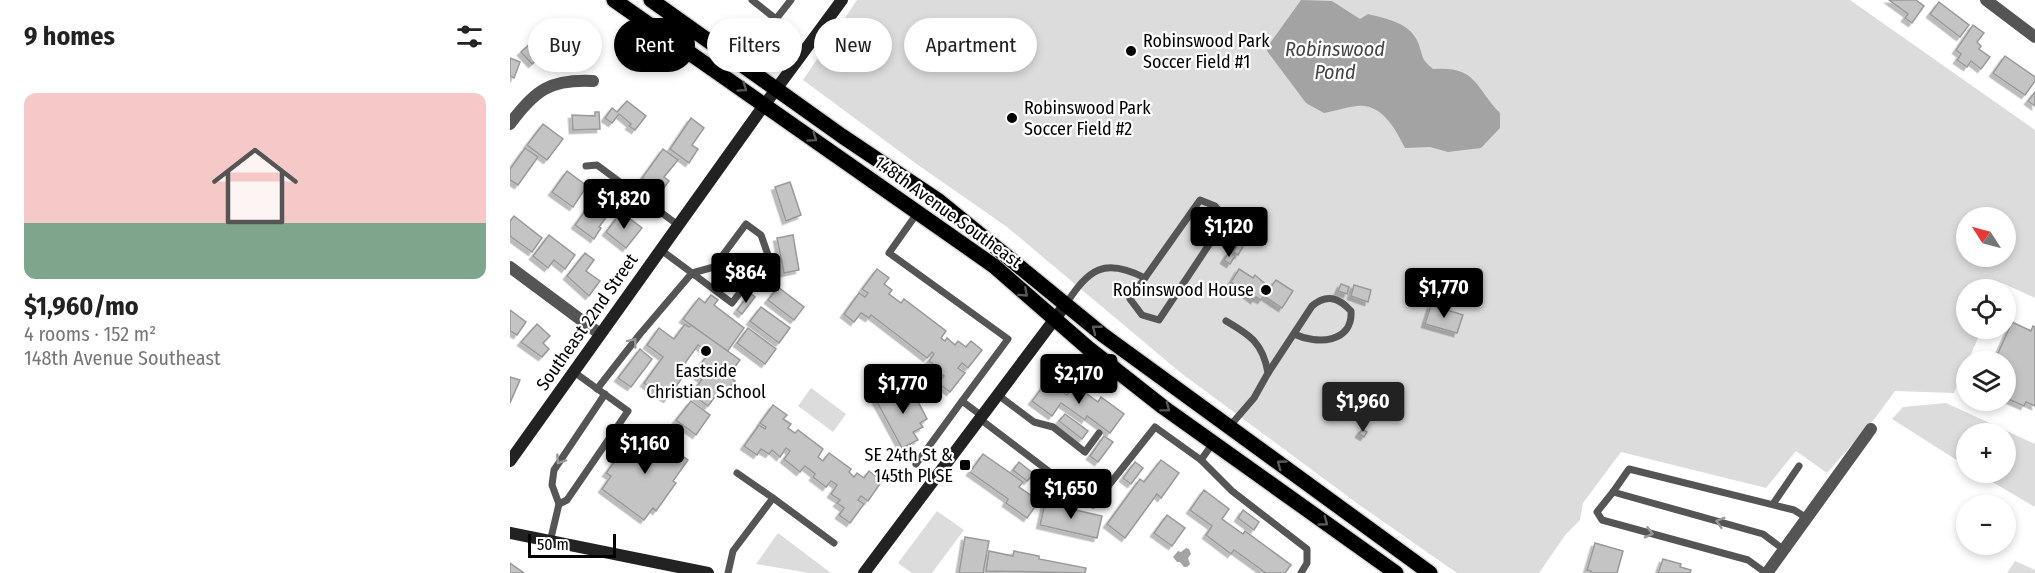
<!DOCTYPE html>
<html lang="en">
<head>
<meta charset="utf-8">
<style>
	:root { --surface:#fff; --page:#f2f2f2; --text:#222; --muted:#767676; --line:#e0e0e0; --accent:#000 }
	body { margin:0; font-family:"Fira Sans Condensed",sans-serif; background:var(--page); color:var(--text); height:100vh; display:flex; flex-direction:column; font-size:22px; white-space:nowrap }
	* { box-sizing:border-box; margin:0 }
	p { font-size:20px; color:var(--muted) }
	.icon { flex:none; width:33px; height:33px; fill:none; stroke:currentColor; stroke-width:2; stroke-linecap:round; stroke-linejoin:round }
	.map { position:relative; flex:1; overflow:hidden }
	.side { display:flex; flex-direction:column; background:var(--surface); width:510px }
	.side>* { flex:none }
	.guide { position:absolute; left:18px; top:18px; width:570px; height:54px; display:flex; gap:12px }
	.needle { width:39px; rotate:306deg }
	.controls { position:absolute; left:1446px; top:207px; display:grid; gap:12px }
	.controls a { display:grid; place-items:center; width:60px; height:60px; border-radius:50%; background:var(--surface); box-shadow:0 3px 9px #0003; font-size:30px }
	.scale { position:absolute; left:18px; bottom:15px; width:88px; box-sizing:border-box; padding-left:6px; border:3px solid #000; border-top:0; font-size:16px; line-height:21px; white-space:nowrap; color:#000; -webkit-text-stroke:4px #fff; paint-order:stroke }
	.price { position:absolute; translate:-50% -51px; padding:0 14px; border-radius:6px; background:var(--accent); color:#fff; font-size:20px; line-height:39px; filter:drop-shadow(0 2px 3px #0008) }
	.price::after { content:''; position:absolute; left:50%; top:36px; width:18px; height:14px; margin-left:-9px; background:inherit; clip-path:polygon(0 0,100% 0,50% 100%) }
	.price.selected { background:#222; color:#fff }
	ul { padding:0; list-style:none }
	li { display:grid; align-content:center; gap:12px; height:318px; padding:0 24px }
	li+li { border-top:2px solid var(--line) }
	li span { display:grid; place-items:center; height:186px; border-radius:12px; color:#555 }
	li>.icon { margin-inline-start:auto }
	span .icon { width:108px; height:108px; fill:#fffc; stroke-width:1 }
	li b { font-size:26px }
	h2 { display:flex; justify-content:space-between; align-items:center; height:72px; padding:0 24px; font-size:26px }
	.pill { padding:0 21px; border-radius:27px; background:var(--surface); box-shadow:0 3px 9px #0003; font-size:21px; line-height:54px }
	.pill.selected { background:var(--accent); color:#fff }
	main { display:flex; flex:1; min-height:0 }
	.map>svg:first-child { display:block }
	.green { fill:#dcdcdc; fill-rule:evenodd }
	.water { fill:#a3a3a3 }
	.building { fill:#c4c4c4; stroke:#999; stroke-width:1.5; filter:url(#shadow) }
	.lines { fill:none; stroke-linecap:round; stroke-linejoin:round }
	.primary-casing { stroke:#dbdbdb; stroke-width:18 }
	.lane { stroke:#555; stroke-width:7 }
	.street { stroke:#555; stroke-width:12 }
	.secondary { stroke:#222; stroke-width:12 }
	.primary { stroke:#000; stroke-width:15 }
	.oneway { stroke:#595959 }
	.oneway2 { stroke:#999 }
	.poi-dot { fill:#000; stroke:#fff; stroke-width:2 }
	.labels { text-anchor:middle; stroke-width:4.5; stroke-linejoin:round; paint-order:stroke }
	.poi-label { font-size:18px; fill:#000; stroke:#fff; text-anchor:start }
	.street-label { font-size:18px; fill:#000; stroke:#fff }
	.water-label { font-size:20px; font-style:italic; fill:#444; stroke:#fff }
</style>
</head>
<body>
<main>
<section class="side">
<h2>9 homes<svg class="icon" aria-label="filters" viewBox="0 0 24 24"><path d="M4 7h16M4 17h16"/><circle cx="9" cy="7" r="2"/><circle cx="15" cy="17" r="2"/></svg></h2>
<ul>
<li><span style="background:linear-gradient(#f6c9c9 70%,#7fa58c 0)"><svg class="icon" aria-label="home" viewBox="0 0 24 24"><path d="M3 11l9-7 9 7M6 9v11h12V9"/></svg></span><div><b>$1,960/mo</b><p>4 rooms · 152 m²</p><p>148th Avenue Southeast</p></div></li>
</ul>
</section>
<div class="map">
<svg width="1525" height="573" viewBox="0 0 1525 573">
	<defs>
		<filter id="shadow"><feDropShadow dx="-3.5" dy="3.5" stdDeviation="0" flood-color="#0004"/></filter>
	</defs>
	<rect width="100%" height="100%" fill="#fff"/>
	<!-- green -->
	<g class="green">
		<path d="M347,0h993l185,130v168l-33,-15 -3,6 -33,1v38l16,1 -28,64 -59,-2 -19,26 -49,56 -31,-22 -30,37 -145,-36 -38,51 -3,17 -14,14 -27,39h-82l-99,-69 -177,-131 -174,-146 -89,-62 -115,-85zM1456,218h40v38h-40z"/>
		<polygon points="301,388 336,414 323,432 288,406"/>
		<polygon points="1436,403 1525,444 1525,507 1467,473 1496,472 1496,434 1456,434 1456,466 1382,419 1393,407"/>
		<polygon points="427,511 454,530 422,573 402,573 388,563"/>
		<polygon points="268,533 321,573 299,573 246,564"/>
		<polygon points="1505,561 1525,570 1525,573 1497,573"/>
	</g>
	<!-- water -->
	<g class="water">
		<path d="M791,0l31,1 28,18 8,-5c19,5 44,9 51,31 5,15 2,13 14,24 44,-3 41,17 67,44v15l-19,20 -33,4 -18,-5 -25,1c-9,-18 -23,-45 -48,-42 -11,1 -22,5 -33,7l-18,-10 -39,-52 1,-5z"/>
		<polygon points="676,548 679,549 681,554 678,558 680,564 677,567 674,567 670,562 667,562 663,557 668,551 671,552"/>
	</g>
	<!-- building -->
	<g class="building">
		<polygon points="1379,0 1406,0 1414,6 1402,23 1395,18 1398,14"/>
		<polygon points="1429,2 1459,25 1450,37 1420,14"/>
		<polygon points="1463,25 1474,33 1467,42 1471,46 1469,49 1480,57 1471,69 1461,61 1457,67 1447,60 1451,54 1446,50"/>
		<polygon points="37,28 48,40 22,64 11,52"/>
		<polygon points="1495,56 1525,77 1525,81 1515,95 1483,73"/>
		<polygon points="0,58 10,62 4,78 0,76"/>
		<polygon points="1525,92 1525,106 1518,101"/>
		<polygon points="117,101 136,116 125,130 119,126 121,124 109,114 102,123 95,118 102,108 107,112"/>
		<polygon points="85,112 89,112 90,129 63,130 62,115 85,116"/>
		<polygon points="181,118 194,128 182,145 188,149 179,163 160,149"/>
		<polygon points="33,124 53,139 37,160 17,145"/>
		<polygon points="15,148 28,157 8,185 0,180 0,169"/>
		<polygon points="153,149 168,160 154,177 159,181 151,192 132,178"/>
		<polygon points="57,171 77,186 63,207 42,192"/>
		<polygon points="280,182 291,215 276,221 265,187"/>
		<polygon points="86,196 103,208 89,227 91,228 84,239 65,225"/>
		<polygon points="111,212 132,228 116,248 96,232"/>
		<polygon points="4,216 32,238 22,252 0,236 0,221"/>
		<polygon points="39,235 65,255 55,269 44,260 38,268 23,256"/>
		<polygon points="283,235 289,270 274,273 267,238"/>
		<polygon points="729,242 734,245 728,255 723,252"/>
		<polygon points="719,252 725,256 720,264 714,260"/>
		<polygon points="75,253 84,260 76,271 90,281 79,296 57,276"/>
		<polygon points="367,269 379,278 374,284 382,290 379,294 391,303 394,299 436,331 431,338 435,341 437,338 445,345 448,341 456,347 461,341 472,350 458,368 452,363 448,368 455,373 440,392 428,383 434,376 425,370 427,367 419,361 424,354 422,352 417,358 361,315 359,318 351,313 344,322 334,314 349,293 355,297 358,293 352,289"/>
		<polygon points="729,269 743,278 745,275 760,288 766,280 783,291 772,308 754,296 751,300 746,297 744,300 721,282"/>
		<polygon points="831,284 839,287 837,294 828,291"/>
		<polygon points="844,285 861,290 858,302 841,296"/>
		<polygon points="268,287 294,307 284,320 258,300"/>
		<polygon points="240,293 245,297 232,314 227,310"/>
		<polygon points="201,295 208,300 204,305 234,328 217,352 173,319 189,298 195,303"/>
		<polygon points="921,305 953,315 947,333 915,324"/>
		<polygon points="251,307 280,328 269,343 240,321"/>
		<polygon points="0,310 16,322 7,335 0,331"/>
		<polygon points="1502,322 1521,331 1523,326 1525,327 1525,406 1516,402 1514,406 1496,398 1496,362 1484,362"/>
		<polygon points="27,324 40,336 33,343 39,349 32,357 11,342"/>
		<polygon points="175,324 179,327 181,325 230,360 218,376 225,381 215,393 210,390 198,406 182,394 192,379 184,373 199,353 188,345 170,370 175,374 157,399 134,383 153,357 137,345 149,328 164,339"/>
		<polygon points="238,328 266,349 255,364 227,343"/>
		<polygon points="130,349 142,359 121,387 108,378"/>
		<polygon points="0,377 10,380 0,403"/>
		<polygon points="537,381 557,395 565,385 588,402 591,397 614,414 600,433 577,416 575,420 551,403 542,416 522,401"/>
		<polygon points="389,387 395,397 403,392 417,419 410,423 413,427 403,432 408,440 392,448 366,400"/>
		<polygon points="181,401 200,415 186,435 166,420"/>
		<polygon points="263,405 277,415 273,419 281,424 278,428 285,433 288,430 313,449 308,457 313,461 319,453 341,469 339,472 344,477 347,473 354,478 359,471 372,481 358,501 351,496 348,500 354,504 340,523 329,515 334,508 327,503 330,500 321,494 327,485 321,481 316,487 303,477 305,474 295,466 290,472 274,459 280,451 276,448 270,457 262,450 259,454 251,449 247,455 234,446 249,425 255,429 256,427 250,423"/>
		<polygon points="555,414 578,431 572,439 549,421"/>
		<polygon points="146,427 157,436 152,442 178,460 163,481 166,483 146,511 143,508 134,520 92,489 101,476 96,473 111,453 115,457 129,437 135,442"/>
		<polygon points="852,429 857,432 854,437 849,434"/>
		<polygon points="594,436 603,442 588,462 580,456"/>
		<polygon points="473,454 513,482 509,487 529,501 517,518 496,503 498,499 460,472"/>
		<polygon points="651,460 669,473 651,498 647,494 615,538 597,524 630,479 634,482"/>
		<polygon points="509,462 524,474 517,481 503,470"/>
		<polygon points="625,462 633,468 621,484 613,478"/>
		<polygon points="694,490 719,509 712,519 733,534 735,531 781,565 775,573 756,573 724,550 721,554 696,535 702,526 680,510"/>
		<polygon points="535,503 592,516 587,538 530,525"/>
		<polygon points="733,510 749,522 744,530 728,518"/>
		<polygon points="657,515 675,528 662,546 644,533"/>
		<polygon points="455,537 479,541 473,573 449,573"/>
		<polygon points="1085,543 1113,551 1107,573 1080,573 1081,571 1077,570"/>
		<polygon points="479,551 503,556 504,551 529,556 529,559 576,568 575,573 476,571"/>
		<polygon points="1153,559 1171,564 1170,567 1181,570 1180,573 1148,573"/>
		<polygon points="0,563 14,573 0,573"/>
	</g>
	<g class="lines">
		<defs>
			<g id="primary">
				<polyline points="104,0 484,266 578,348 653,407 886,573"/>
				<polyline points="141,0 332,136 429,201 593,335 920,573"/>
			</g>
		</defs>
		<!-- primary casing -->
		<use href="#primary" class="primary-casing"/>
		<!-- lane -->
		<g class="lane">
			<polyline points="242,0 266,19 281,0"/>
			<polyline points="76,166 87,165 168,225"/>
			<polygon points="690,200 705,206 716,219 649,320 632,315 620,299"/>
			<polyline points="408,212 379,253 498,339 452,401"/>
			<polygon points="236,224 251,235 258,255 222,303 182,273 204,267"/>
			<path d="M556,304c23,-35 38,-47 79,-26"/>
			<path d="M716,321c24,14 37,22 42,52"/>
			<polyline points="64,372 118,411 57,500 49,504 42,485 44,470 95,394"/>
			<polyline points="87,389 130,334 182,273 151,250"/>
			<polyline points="488,395 524,422 543,427 575,452 589,433"/>
			<polyline points="470,419 583,505 645,427 691,460 722,491 797,549 797,563 791,573"/>
			<path d="M719,427l25,-29 14,-25 44,-67c15,-13 27,-8 39,5 2,32 -34,34 -57,23"/>
			<polyline points="691,460 703,443"/>
			<polyline points="406,464 452,401 472,416"/>
			<polyline points="1103,492 1119,469 1284,510 1297,518"/>
			<polyline points="263,498 324,543"/>
			<polyline points="1263,504 1289,466"/>
			<polyline points="40,542 49,504"/>
			<polyline points="218,573 223,551 263,498 227,473"/>
			<polyline points="1256,573 1238,560 1092,520 1087,512 1103,492 1253,534 1273,549"/>
		</g>
		<!-- street -->
		<g class="street">
			<polyline points="1476,0 1525,37"/>
			<path d="M0,124c25,-34 40,-45 83,-43"/>
			<polyline points="0,267 90,334"/>
			<polyline points="1257,573 1361,429"/>
		</g>
		<!-- secondary -->
		<g class="secondary">
			<polyline points="0,461 247,115 332,0"/>
			<polyline points="0,533 198,573"/>
			<polyline points="354,573 556,304"/>
		</g>
		<!-- primary -->
		<use href="#primary" class="primary"/>
	</g>
	<!-- one-way arrows -->
	<defs><path id="oneway-chevron" d="M-2-3.5L2.5 0L-2 3.5" fill="none" stroke-width="1.6" stroke-linecap="round" stroke-linejoin="round" transform="scale(1.5)"/></defs>
	<g class="oneway">
		<use href="#oneway-chevron" transform="translate(233 88) rotate(35)"/>
		<use href="#oneway-chevron" transform="translate(303 138) rotate(35)"/>
		<use href="#oneway-chevron" transform="translate(514 293) rotate(42)"/>
		<use href="#oneway-chevron" transform="translate(586 329) rotate(-141)"/>
		<use href="#oneway-chevron" transform="translate(656 408) rotate(37)"/>
		<use href="#oneway-chevron" transform="translate(771 464) rotate(-144)"/>
		<use href="#oneway-chevron" transform="translate(814 522) rotate(36)"/>
	</g>
	<g class="oneway2">
		<use href="#oneway-chevron" transform="translate(123 342) rotate(-52)"/>
		<use href="#oneway-chevron" transform="translate(50 460) rotate(124)"/>
		<use href="#oneway-chevron" transform="translate(1210 522) rotate(-164)"/>
		<use href="#oneway-chevron" transform="translate(1139 533) rotate(15)"/>
	</g>
	<!-- markers -->
	<g class="poi-dot">
		<circle cx="621" cy="51" r="6"/>
		<circle cx="502" cy="118" r="6"/>
		<circle cx="756" cy="290" r="6"/>
		<circle cx="196" cy="351" r="6"/>
		<rect x="449" y="459" width="12" height="12" rx="3"/>
	</g>
	<g class="labels">
		<!-- poi labels -->
		<g class="poi-label">
			<text x="633" y="47">Robinswood Park<tspan x="633" dy="21">Soccer Field #1</tspan></text>
			<text x="514" y="114">Robinswood Park<tspan x="514" dy="21">Soccer Field #2</tspan></text>
			<text x="744" y="296" text-anchor="end">Robinswood House</text>
			<text x="196" y="377" text-anchor="middle">Eastside<tspan x="196" dy="21">Christian School</tspan></text>
			<text x="443" y="461" text-anchor="end">SE 24th St &amp;<tspan x="443" dy="21">145th Pl SE</tspan></text>
		</g>
		<!-- street labels -->
		<g class="street-label">
			<text transform="translate(438 212) rotate(36)" y="6">148th Avenue Southeast</text>
			<text transform="translate(77 322) rotate(-55)" y="6">Southeast 22nd Street</text>
		</g>
		<!-- water labels -->
		<g class="water-label">
			<text x="825" y="56">Robinswood<tspan x="825" dy="23">Pond</tspan></text>
		</g>
	</g>
</svg>
<div class="controls">
<a><svg class="needle" viewBox="-14 -14 28 28"><path d="M0-13l5 13h-10z" fill="#e53935"/><path d="M0 13l5-13h-10z" fill="#767676"/></svg></a>
<a><svg class="icon" aria-label="locate" viewBox="0 0 24 24"><circle cx="12" cy="12" r="6"/><path d="M12 2v4M12 18v4M2 12h4M18 12h4"/></svg></a>
<a><svg class="icon" aria-label="layers" viewBox="0 0 24 24"><path d="M12 4l9 5-9 5-9-5zM3 14l9 5 9-5"/></svg></a>
<a>+</a>
<a>−</a>
</div>
<div class="scale">50 m</div>
<b class="price" style="left:114px;top:230px">$1,820</b>
<b class="price" style="left:719px;top:258px">$1,120</b>
<b class="price" style="left:236px;top:304px">$864</b>
<b class="price" style="left:934px;top:319px">$1,770</b>
<b class="price" style="left:569px;top:405px">$2,170</b>
<b class="price" style="left:393px;top:415px">$1,770</b>
<b class="price selected" style="left:853px;top:433px">$1,960</b>
<b class="price" style="left:135px;top:475px">$1,160</b>
<b class="price" style="left:561px;top:520px">$1,650</b>
<div class="guide">
<a class="pill">Buy</a>
<a class="pill selected">Rent</a>
<a class="pill">Filters</a>
<a class="pill">New</a>
<a class="pill">Apartment</a>
</div>
</div>
</main>
</body>
</html>
